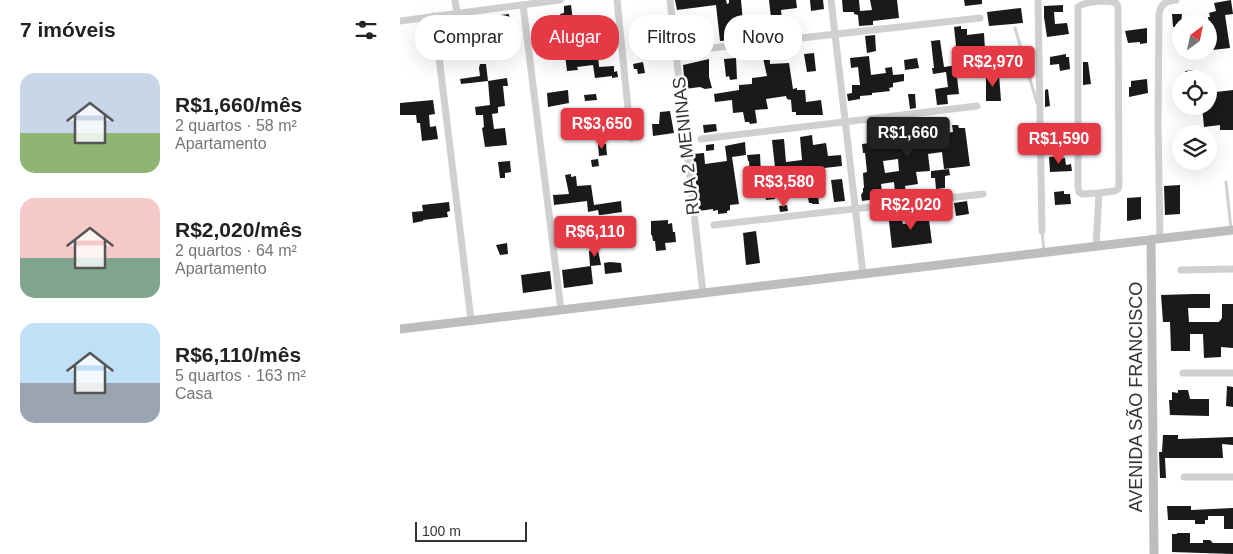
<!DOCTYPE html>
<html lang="pt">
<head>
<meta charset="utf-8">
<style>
	:root { --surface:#fff; --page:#f6f6f6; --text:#222; --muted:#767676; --accent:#e63946 }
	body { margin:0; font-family:Helvetica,sans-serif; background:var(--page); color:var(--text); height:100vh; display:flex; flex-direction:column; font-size:19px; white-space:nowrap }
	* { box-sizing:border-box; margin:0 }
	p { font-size:16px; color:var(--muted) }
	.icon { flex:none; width:28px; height:28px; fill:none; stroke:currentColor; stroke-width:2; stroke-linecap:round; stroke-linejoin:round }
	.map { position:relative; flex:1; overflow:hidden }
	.drawer { display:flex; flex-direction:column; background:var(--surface); width:400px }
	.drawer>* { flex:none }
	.top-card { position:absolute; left:15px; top:15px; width:475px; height:45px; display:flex; gap:10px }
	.needle { width:32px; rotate:33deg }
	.tools { position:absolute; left:772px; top:15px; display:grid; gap:10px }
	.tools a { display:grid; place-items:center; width:45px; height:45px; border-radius:50%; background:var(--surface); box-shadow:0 5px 20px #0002; font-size:25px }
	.scale { position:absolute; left:15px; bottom:12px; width:112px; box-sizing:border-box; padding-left:5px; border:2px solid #333; border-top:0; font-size:14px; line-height:18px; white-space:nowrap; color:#333; -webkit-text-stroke:4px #fff; paint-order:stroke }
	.price { position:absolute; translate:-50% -42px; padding:0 11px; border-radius:5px; background:var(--accent); color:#fff; font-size:16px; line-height:32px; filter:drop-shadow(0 1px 2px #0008) }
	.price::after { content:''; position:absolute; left:50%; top:30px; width:15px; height:11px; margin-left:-8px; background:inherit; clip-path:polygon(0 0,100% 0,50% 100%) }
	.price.selected { background:#222; color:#fff }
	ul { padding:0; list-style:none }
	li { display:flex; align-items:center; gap:15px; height:125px; padding:0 20px }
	li span { display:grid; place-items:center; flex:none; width:140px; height:100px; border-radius:15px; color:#555 }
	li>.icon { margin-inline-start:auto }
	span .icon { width:60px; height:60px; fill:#fffc; stroke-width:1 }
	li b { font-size:21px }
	h2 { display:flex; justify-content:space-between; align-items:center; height:60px; padding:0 20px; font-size:21px }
	.pill { padding:0 18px; border-radius:20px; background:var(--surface); box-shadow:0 5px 20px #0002; font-size:18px; line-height:45px }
	.pill.selected { background:var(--accent); color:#fff }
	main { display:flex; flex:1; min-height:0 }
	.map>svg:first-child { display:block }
	.building { fill:#1a1a1a; fill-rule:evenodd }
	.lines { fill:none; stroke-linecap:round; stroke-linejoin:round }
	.lane { stroke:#d0d0d0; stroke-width:3 }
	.street { stroke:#d0d0d0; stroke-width:7 }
	.secondary { stroke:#bdbdbd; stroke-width:9 }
	.labels { text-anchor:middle; stroke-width:5; stroke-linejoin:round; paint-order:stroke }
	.street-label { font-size:18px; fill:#333; stroke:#fff }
</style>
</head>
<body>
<main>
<section class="drawer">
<h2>7 imóveis<svg class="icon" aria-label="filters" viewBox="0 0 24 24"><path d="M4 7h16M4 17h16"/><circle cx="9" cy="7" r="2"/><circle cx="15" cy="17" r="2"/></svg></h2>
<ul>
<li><span style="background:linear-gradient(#c9d6e8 60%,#8fb573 0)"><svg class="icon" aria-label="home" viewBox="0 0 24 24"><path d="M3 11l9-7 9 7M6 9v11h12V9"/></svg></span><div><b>R$1,660/mês</b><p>2 quartos · 58 m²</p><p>Apartamento</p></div></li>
<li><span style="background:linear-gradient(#f6c9c9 60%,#7fa58c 0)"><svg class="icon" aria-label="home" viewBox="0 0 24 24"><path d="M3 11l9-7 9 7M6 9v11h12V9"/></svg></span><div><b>R$2,020/mês</b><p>2 quartos · 64 m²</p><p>Apartamento</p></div></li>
<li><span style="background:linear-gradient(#bfe0f5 60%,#9aa5b1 0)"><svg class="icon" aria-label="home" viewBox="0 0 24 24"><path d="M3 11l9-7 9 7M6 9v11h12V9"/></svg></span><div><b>R$6,110/mês</b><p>5 quartos · 163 m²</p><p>Casa</p></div></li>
</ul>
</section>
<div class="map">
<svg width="833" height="554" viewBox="0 0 833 554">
	<rect width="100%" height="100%" fill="#fff"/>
	<!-- building -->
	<g class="building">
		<polygon points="275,0 326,0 327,4 329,3 329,0 341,0 343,22 332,23 334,40 320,41 316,5 277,10"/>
		<polygon points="369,0 396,0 397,8 381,10 383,29 386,29 387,34 373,36"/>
		<polygon points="410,0 423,0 424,9 411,11"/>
		<polygon points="442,0 459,0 460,11 472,10 470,0 497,0 499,18 473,21 473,25 459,26 458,15 454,14 454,12 443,12"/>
		<polygon points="564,0 582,0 582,4 565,6"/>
		<polygon points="831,0 833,14 825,15 830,48 812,50 808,17 810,17 809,13 816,11 814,3"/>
		<polygon points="171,5 173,21 161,22 160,14 164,13 164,6"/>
		<polygon points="663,5 663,12 654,12 655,24 667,23 669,34 647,37 644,17 644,6"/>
		<polygon points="621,8 623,23 589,26 587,12"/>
		<polygon points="109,14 110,25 103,26 103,20 100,20 100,15"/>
		<polygon points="772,14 782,14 781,26 773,27"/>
		<polygon points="79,23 81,43 63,45 61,26"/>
		<polygon points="561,26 561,29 567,29 567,35 584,33 586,67 572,68 571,56 557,77 559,94 547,95 548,104 537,105 535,89 548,87 546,72 533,74 532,68 534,68 531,41 540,40 544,67 558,65 554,27"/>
		<polygon points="747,28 747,43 740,44 740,42 728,43 725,31"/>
		<polygon points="475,35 476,51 467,53 465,36"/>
		<polygon points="107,37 108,46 99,47 98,38"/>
		<polygon points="206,41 206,46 212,45 213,52 198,54 199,67 214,66 214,72 217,71 218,77 212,78 212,76 195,78 193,65 177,67 178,70 167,71 165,55 184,53 184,43"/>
		<polygon points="369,48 370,64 389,63 393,89 397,88 397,90 405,90 406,102 421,100 423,115 396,115 396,112 392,112 391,100 387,99 386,96 366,99 368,109 355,110 357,123 350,124 349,122 345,122 343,112 333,113 332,100 315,102 314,94 339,90 339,85 352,84 352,78 367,76 361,49"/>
		<polygon points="414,53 416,71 407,72 404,54"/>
		<polygon points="666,54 666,57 669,57 670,69 660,71 659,64 650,65 650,57"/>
		<polygon points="469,56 471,75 486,73 485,68 492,67 493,75 504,74 504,81 493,83 493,87 489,88 490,91 472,93 472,95 460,96 460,99 448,101 447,94 452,93 452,85 460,85 458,67 451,68 450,58"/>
		<polygon points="336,58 337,79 330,80 329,76 326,77 324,59"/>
		<polygon points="517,58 519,68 505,70 504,60"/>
		<polygon points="309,59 309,77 312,88 305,89 300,87 285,89 283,65"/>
		<polygon points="243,62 245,73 238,74 237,69 234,69 233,64"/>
		<polygon points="683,62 688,62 691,84 683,85"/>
		<polygon points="80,64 86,64 88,81 61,84 60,79 80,76 79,68"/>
		<polygon points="793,70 793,79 786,79 785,71"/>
		<polygon points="599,74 601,101 586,101 586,75"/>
		<polygon points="107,78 108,86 103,86 105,106 98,107 98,113 92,114 94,129 105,128 107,145 85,147 82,128 84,127 83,115 76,115 75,107 90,105 88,81"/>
		<polygon points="747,79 748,93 729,97 729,87 731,87 731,81"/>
		<polygon points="809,85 815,85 816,92 833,90 833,130 820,130 820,125 804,127 802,106 809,106"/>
		<polygon points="648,89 650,106 645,107 645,90"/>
		<polygon points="168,90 169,103 148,107 147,93"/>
		<polygon points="196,94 197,100 185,101 184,95"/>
		<polygon points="508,94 515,94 516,108 510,109"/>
		<polygon points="33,100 35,114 29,115 30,127 36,126 38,139 22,141 20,123 17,123 16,115 0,115 0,103"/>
		<polygon points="270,111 274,133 253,136 252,124 259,124 260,112"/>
		<path d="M485,123v5h14l2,12 39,-3v-3l13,-2 -1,-7h6l1,3h6l5,38 -26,3 -2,-17 -14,2 2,17 -14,1 2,12 -13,2 2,11 -8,1 -1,-5h-3l-1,-11 -13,2 2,14 -21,3 -1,-6 2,-3v-4h1l-1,-15 4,-1 -2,-19h-2l-1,-9 18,-2 -2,-18zM498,159l1,12 -14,2 -2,-12z"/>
		<polygon points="316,124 317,131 304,133 303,125"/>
		<polygon points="412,135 413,145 426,143 428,156 441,155 442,166 389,172 391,191 374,193 375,199 366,200 365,192 351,194 349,161 348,161 347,155 360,154 361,173 363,178 376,177 372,140 384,139 386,162 402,160 400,137"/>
		<polygon points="345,142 346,155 332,157 339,204 330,205 330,210 327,211 327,213 318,214 318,210 313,211 313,209 299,211 293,154 304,153 305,164 327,161 325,146"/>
		<polygon points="198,144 206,144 207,155 199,156"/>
		<polygon points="314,144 314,150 306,151 306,145"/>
		<polygon points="658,156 658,158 665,158 666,165 671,164 672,171 650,172 649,157"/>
		<polygon points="198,159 199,166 192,167 191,160"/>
		<polygon points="110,161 111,172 105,173 105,178 100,178 98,162"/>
		<polygon points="549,169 550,175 545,176 545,188 536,189 535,178 531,178 531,171"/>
		<polygon points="171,174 171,177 176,176 177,186 191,185 194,205 221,201 222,212 201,215 199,215 198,210 188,212 187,201 154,205 153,195 169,194 165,175"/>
		<polygon points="442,179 445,201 434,202 431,180"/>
		<polygon points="780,185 780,214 765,215 764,186"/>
		<polygon points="417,187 419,204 412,204 412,203 409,203 406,188"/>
		<polygon points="664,191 664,194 670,194 671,204 655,205 654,192"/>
		<polygon points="741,197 741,219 727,221 727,198"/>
		<polygon points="567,201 569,214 556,216 554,203"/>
		<polygon points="49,202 50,211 47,212 48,217 23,220 23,221 13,223 12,212 23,211 22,205"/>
		<polygon points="387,205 388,211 380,212 379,206"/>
		<polygon points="523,207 524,213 528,212 532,243 492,248 489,221 502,220 503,224 516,222 514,208"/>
		<polygon points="268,220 268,224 272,223 273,232 275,232 276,242 265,243 266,250 256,251 255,241 253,241 252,235 251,235 251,221"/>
		<polygon points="356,231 360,263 346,265 343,233"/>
		<polygon points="107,243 108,254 100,255 96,245"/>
		<polygon points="198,250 201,265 190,266 189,251"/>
		<polygon points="210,262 221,263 222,272 205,274 204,263"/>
		<polygon points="191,266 193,284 164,288 162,270"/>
		<polygon points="150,271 152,289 123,293 121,275"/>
		<polygon points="793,294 810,294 810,308 788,308 789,322 819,322 822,318 822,304 833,304 833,348 821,347 821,357 804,358 803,334 790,334 790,351 771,351 770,322 763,322 761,295"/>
		<polygon points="827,386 833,387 833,407 826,406"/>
		<polygon points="778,390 788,390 790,399 809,399 809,416 770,415 769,400 772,400 772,392 778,393"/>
		<polygon points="763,435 778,435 778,439 833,437 833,445 822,444 823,458 765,458 766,478 760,478 759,452 762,452"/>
		<polygon points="767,506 791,506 791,510 833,508 833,529 824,529 824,516 808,516 808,520 805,520 805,524 795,524 795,520 768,520"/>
		<polygon points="777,533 790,533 790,543 803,543 803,540 810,540 813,543 833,543 833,554 772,552 772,534 777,534"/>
	</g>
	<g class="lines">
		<!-- lane -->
		<g class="lane">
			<polyline points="615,28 637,103"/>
			<polyline points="826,182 831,229"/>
			<polyline points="642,231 644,252"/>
		</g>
		<!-- street -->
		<g class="street">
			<polyline points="55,0 57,13"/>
			<polyline points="217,0 231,138"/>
			<polyline points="270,0 303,293"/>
			<polyline points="431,0 463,274"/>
			<polyline points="638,0 642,231"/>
			<polyline points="123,5 161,310"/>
			<polyline points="34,16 71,320"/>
			<polyline points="0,21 160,0"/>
			<polyline points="294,50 580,18"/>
			<polyline points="301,139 577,106"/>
			<polyline points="314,225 583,194"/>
			<path d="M760,239l-2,-116 1,-108c1,-11 7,-14 17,-15"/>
			<path d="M696,246l3,-53 15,-2 4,-2 1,-5 -1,-177 -2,-4c-8,-3 -31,-2 -38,4v180l1,5 3,2 17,-1"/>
			<polyline points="781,270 833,269"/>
			<polyline points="783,373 833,373"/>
			<polyline points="784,477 833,477"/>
		</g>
		<!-- secondary -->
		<g class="secondary">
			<polyline points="751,240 754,554"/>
			<polyline points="0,329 833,230"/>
		</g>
	</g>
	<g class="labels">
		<!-- street labels -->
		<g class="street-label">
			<text transform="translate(286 146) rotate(-96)" y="6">RUA 2 MENINAS</text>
			<text transform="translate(736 397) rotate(-90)" y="6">AVENIDA SÃO FRANCISCO</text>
		</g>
	</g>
</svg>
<div class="tools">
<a><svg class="needle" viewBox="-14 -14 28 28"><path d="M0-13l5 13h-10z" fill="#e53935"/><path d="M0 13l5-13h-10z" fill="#767676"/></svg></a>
<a><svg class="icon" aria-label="locate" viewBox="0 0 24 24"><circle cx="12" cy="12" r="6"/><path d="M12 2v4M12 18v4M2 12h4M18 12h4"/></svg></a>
<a><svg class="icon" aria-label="layers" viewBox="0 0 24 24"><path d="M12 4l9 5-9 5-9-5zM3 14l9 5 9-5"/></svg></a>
</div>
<div class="scale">100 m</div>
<b class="price" style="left:593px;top:88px">R$2,970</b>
<b class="price" style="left:202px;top:150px">R$3,650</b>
<b class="price selected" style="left:508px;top:159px">R$1,660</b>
<b class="price" style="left:659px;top:165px">R$1,590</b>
<b class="price" style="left:384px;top:208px">R$3,580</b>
<b class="price" style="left:511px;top:231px">R$2,020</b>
<b class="price" style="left:195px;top:258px">R$6,110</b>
<div class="top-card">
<a class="pill">Comprar</a>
<a class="pill selected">Alugar</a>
<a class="pill">Filtros</a>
<a class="pill">Novo</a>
</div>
</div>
</main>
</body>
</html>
